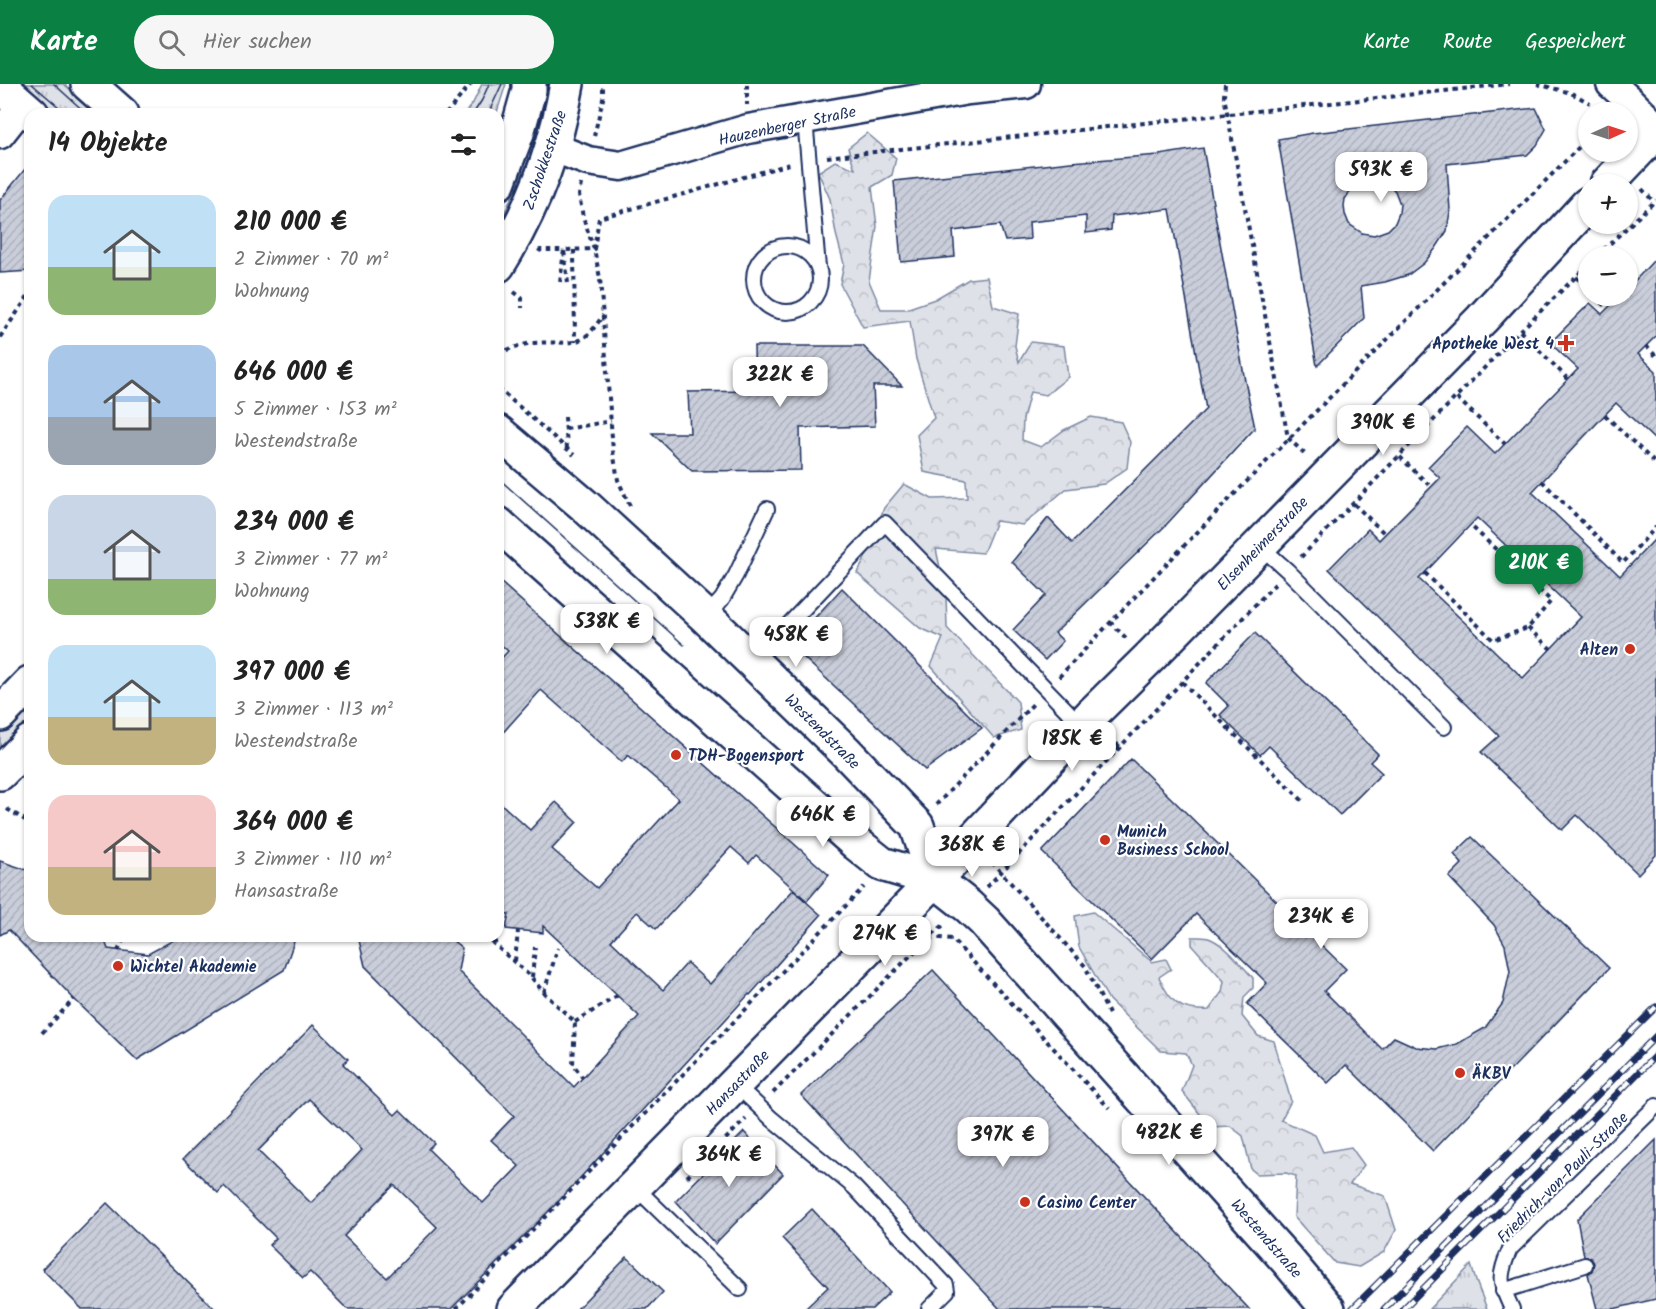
<!DOCTYPE html>
<html lang="de">
<head>
<meta charset="utf-8">
<style>
	:root { --surface:#fff; --page:#f6f6f6; --text:#222; --muted:#767676; --accent:#0b8043 }
	body { margin:0; font-family:Kalam,sans-serif; background:var(--page); color:var(--text); height:100vh; display:flex; flex-direction:column; font-size:22px; white-space:nowrap }
	* { box-sizing:border-box; margin:0 }
	p { font-size:20px; color:var(--muted) }
	.icon { flex:none; width:33px; height:33px; fill:none; stroke:currentColor; stroke-width:2; stroke-linecap:round; stroke-linejoin:round }
	.map { position:relative; flex:1; overflow:hidden }
	.details { position:absolute; left:24px; top:24px; width:480px; height:834px; display:flex; flex-direction:column; background:var(--surface); border-radius:18px; box-shadow:0 2px 4px #0004 }
	.details>* { flex:none }
	.needle { width:39px; rotate:87deg }
	.controls { position:absolute; left:1578px; top:18px; display:grid; gap:12px }
	.controls a { display:grid; place-items:center; width:60px; height:60px; border-radius:50%; background:var(--surface); box-shadow:0 2px 4px #0004; font-size:30px }
	.price { position:absolute; translate:-50% -51px; padding:0 14px; border-radius:12px; background:#fff; color:#222; font-size:20px; line-height:39px; filter:drop-shadow(0 2px 3px #0008) }
	.price::after { content:''; position:absolute; left:50%; top:36px; width:18px; height:14px; margin-left:-9px; background:inherit; clip-path:polygon(0 0,100% 0,50% 100%) }
	.price.active { background:var(--accent); color:#fff }
	ul { padding:0; list-style:none }
	li { display:flex; align-items:center; gap:18px; height:150px; padding:0 24px }
	li span { display:grid; place-items:center; flex:none; width:168px; height:120px; border-radius:18px; color:#555 }
	li>.icon { margin-inline-start:auto }
	span .icon { width:72px; height:72px; fill:#fffc; stroke-width:1 }
	li b { font-size:26px }
	h2 { display:flex; justify-content:space-between; align-items:center; height:72px; padding:0 24px; font-size:26px }
	header { display:flex; align-items:center; gap:36px; box-sizing:border-box; height:84px; padding:0 30px; background:var(--accent); color:#fff }
	header strong { font-size:28px }
	nav { display:flex; gap:33px; margin-inline-start:auto; font-size:21px }
	.search { width:420px; height:54px; background:var(--page); display:flex; align-items:center; gap:15px; box-sizing:border-box; padding:0 21px; border-radius:33px; color:var(--muted); font-size:22px }
	.map>svg:first-child { display:block }
	.grass { fill:url(#grass-tufts); stroke:#7c88a2; stroke-width:1.5 }
	.forest { fill:url(#forest-crowns); stroke:#7c88a2; stroke-width:1.5 }
	.building { fill:url(#building-hatch); stroke:#1b2f5e; stroke-width:1.5; fill-rule:evenodd }
	.lines { fill:none; stroke-linecap:round; stroke-linejoin:round }
	.service-casing { stroke:#1b2f5e; stroke-width:18 }
	.minor-casing { stroke:#1b2f5e; stroke-width:33 }
	.tertiary-casing { stroke:#1b2f5e; stroke-width:38 }
	.secondary-casing { stroke:#1b2f5e; stroke-width:38 }
	.path { stroke:#1b2f5e; stroke-width:4; stroke-dasharray:4.5 4.5; stroke-linecap:butt }
	.service { stroke:#fff; stroke-width:14 }
	.minor { stroke:#fff; stroke-width:28 }
	.tertiary { stroke:#fff; stroke-width:33 }
	.secondary { stroke:#fff; stroke-width:33 }
	.tram { stroke:#1b2f5e; stroke-width:1.5 }
	.rail-casing { stroke:#1b2f5e; stroke-width:7 }
	.rail { stroke:#fff; stroke-width:4.5; stroke-dasharray:14; stroke-linecap:butt }
	.poi-dot { fill:#c8321e; stroke:#fff; stroke-width:2 }
	.labels { text-anchor:middle; stroke-width:4.5; stroke-linejoin:round; paint-order:stroke }
	.street-label { font-size:16px; fill:#1b2f5e; stroke:#fff }
	.poi-label { font-size:16px; font-weight:bold; fill:#1b2f5e; stroke:#fff; text-anchor:start }
</style>
</head>
<body>
<header>
<strong>Karte</strong>
<div class="search"><svg class="icon" aria-label="search" viewBox="0 0 24 24"><circle cx="10" cy="10" r="6"/><path d="M15 15l6 6"/></svg>Hier suchen</div>
<nav><a>Karte</a><a>Route</a><a>Gespeichert</a></nav>
</header>
<div class="map">
<svg width="1656" height="1225" viewBox="0 0 1656 1225">
	<defs>
		<pattern id="grass-tufts" width="24" height="20" patternUnits="userSpaceOnUse" patternTransform="scale(1.5)"><rect width="24" height="20" fill="#dee1e7"/><path d="M3 7l-1-3M5 7V3M7 7l1-3M15 17l-1-3M17 17v-4M19 17l1-3" fill="none" stroke="#bec1c9"/></pattern>
		<pattern id="forest-crowns" width="20" height="18" patternUnits="userSpaceOnUse" patternTransform="scale(1.5)"><rect width="20" height="18" fill="#dee1e7"/><path d="M2 6a3 3 0 1 1 6 0M12 15a3 3 0 1 1 6 0" fill="none" stroke="#bec1c9"/></pattern>
		<pattern id="building-hatch" width="6" height="6" patternUnits="userSpaceOnUse" patternTransform="scale(1.5)"><rect width="6" height="6" fill="#caceda"/><path d="M-1 1l2-2M0 6l6-6M5 7l2-2" fill="none" stroke="#adb1be"/></pattern>
	</defs>
	<rect width="100%" height="100%" fill="#fff"/>
	<filter id="ink" filterUnits="userSpaceOnUse"><feTurbulence type="fractalNoise" baseFrequency=".0167" numOctaves="2"/><feDisplacementMap in="SourceGraphic" scale="12" xChannelSelector="R" yChannelSelector="G"/><feConvolveMatrix kernelMatrix="1 2 1 2 8 2 1 2 1" color-interpolation-filters="sRGB"/></filter>
	<g filter="url(#ink)">
		<!-- grass -->
		<g class="grass">
			<polygon points="20,0 64,0 97,30 54,30"/>
			<polygon points="482,0 506,0 497,28 496,30 464,30 473,19"/>
			<polygon points="548,0 555,0 543,50 498,156 498,143 526,82 538,48"/>
			<polygon points="30,617 30,650 0,680 0,647"/>
			<polygon points="1471,1181 1476,1197 1487,1225 1429,1225"/>
		</g>
		<!-- forest -->
		<g class="forest">
			<polygon points="867,49 896,74 892,91 872,103 877,142 869,197 881,225 906,225 935,215 969,195 987,193 993,222 1019,230 1015,262 1019,278 1031,258 1064,262 1068,293 1046,311 1030,308 1023,335 1022,356 1041,363 1064,346 1091,333 1121,338 1130,358 1127,384 1104,400 1066,405 1023,441 996,437 983,469 936,465 946,511 947,544 1018,618 1021,646 994,654 931,582 943,554 920,544 857,489 863,479 884,424 904,400 932,415 967,414 966,396 924,388 917,351 934,334 916,275 910,237 863,243 840,200 844,180 836,150 830,115 818,88 835,77 855,85 848,64"/>
			<path d="M1093,828l59,50 14,-3 5,10 -12,8c11,25 21,35 50,33l13,-18 2,-11 -32,-36v-8c7,0 14,-1 19,2 17,8 30,26 42,39v10l-9,9 -2,19 16,20 16,5 17,60 -10,19 34,15 8,17 28,-5 13,18 -14,19 35,12 11,34 -12,22 -25,15 -24,-4 -41,-46 2,-41 -10,-3 -29,1 -6,-5 -8,-33 -13,-10 -20,1 -28,-36 10,-26 -6,-12 -25,-2 -52,-51 -30,-53 -4,-31z"/>
		</g>
		<!-- building -->
		<g class="building">
			<path d="M1536,24l10,21 -9,16 -10,10 -80,9 3,47 -3,20 -11,17 -12,15 -16,12 -23,7 -24,4 3,32 -47,48 -39,-227 35,-6zM1375,95l11,3 9,9 5,13 -1,9 -4,10 -7,7 -14,5 -12,-2 -13,-9 -4,-10 -1,-8 1,-7 8,-12 11,-7z"/>
			<polygon points="1203,64 1245,297 1255,344 1166,441 1055,549 1063,557 1045,576 1013,546 1046,511 1012,478 1048,434 1072,459 1206,325 1170,125 1112,132 1111,146 1086,149 1086,132 1029,138 1030,155 1005,157 1000,141 953,147 955,173 901,178 894,97 1071,78 1159,71"/>
			<polygon points="30,79 30,187 0,189 0,116"/>
			<path d="M1656,174v78l-18,18 18,17v70l-40,-38 -84,89 88,84 36,-38v317l-18,19 -61,-59 -15,15 -81,-78 18,-16 -170,-167 39,-40 11,11 61,-62 -12,-11 39,-40 28,27 83,-85 -28,-26 40,-40 12,11 18,-18h8v-8zM1477,434l104,99 -58,61 -104,-99z"/>
			<polygon points="754,262 863,262 902,302 873,302 875,342 800,344 801,386 692,387 652,349 690,349 688,308 755,307"/>
			<path d="M498,496l331,295 -22,26 -51,-46 -7,8 -18,-16 -75,82 -19,-17 -26,29 52,49 24,-27 23,21 83,-94 28,25 -71,80 -1,-1 -191,208 -107,107h-104l-37,-37 -7,6 -34,-33 7,-7 -52,-52 -6,7 -35,-34 130,-134 35,34 -5,5 52,51 5,-5 34,33 -6,6 55,54 36,-37 -28,-26 23,-24 -149,-150 -7,-30h89l15,12 -4,23 116,116 65,-71 -96,-90v7l-37,-4 3,-15 -11,-1v-112l32,29 26,-28 21,20 -25,27 45,39 82,-89 -51,-44 -6,7 -81,-72 -43,48v-76l10,-11 -10,-9zM309,1015l53,51 -51,53 -53,-52zM394,1101l43,42 -50,51 -43,-42z"/>
			<polygon points="842,504 982,644 925,686 790,561"/>
			<polygon points="1255,549 1378,670 1370,678 1382,689 1340,731 1269,662 1260,671 1220,631 1229,622 1206,599"/>
			<polygon points="1131,675 1346,885 1324,907 1382,965 1394,953 1416,963 1437,965 1457,960 1485,944 1503,919 1510,887 1505,861 1494,841 1449,793 1462,780 1454,770 1472,753 1609,884 1433,1067 1346,981 1328,999 1247,920 1267,899 1196,830 1152,875 1042,768"/>
			<polygon points="0,777 30,787 30,852 103,852 108,865 148,870 181,852 296,852 284,886 137,976 74,915 9,846 0,851"/>
			<polygon points="933,886 1249,1225 1000,1225 801,1011"/>
			<polygon points="744,1048 783,1090 715,1160 676,1117"/>
			<polygon points="1656,1056 1656,1215 1613,1225 1597,1225 1588,1190 1592,1187 1594,1179 1591,1174 1584,1172 1577,1135"/>
			<polygon points="107,1119 215,1225 82,1225 42,1185"/>
			<polygon points="812,1125 890,1208 872,1225 805,1225 828,1203 782,1154"/>
			<polygon points="627,1173 663,1208 647,1225 577,1225"/>
		</g>
		<g class="lines">
			<defs>
				<g id="service">
					<polyline points="805,35 818,183"/>
					<circle cx="787" cy="195" r="33"/>
					<polyline points="1260,462 1288,487 1444,643"/>
					<polyline points="706,533 722,515 736,491 767,425"/>
					<polyline points="753,578 885,439 1081,641"/>
					<polyline points="735,1000 772,1035 854,1103 946,1201 947,1207 929,1225"/>
					<polyline points="634,1102 740,1205"/>
					<polyline points="1503,1207 1585,1181"/>
					<path d="M1512,1225c-13,-27 -14,-33 -2,-60l146,-143"/>
				</g>
				<g id="minor">
					<polyline points="1611,0 1628,15 1656,43"/>
					<polyline points="0,50 22,22"/>
					<polyline points="552,63 588,77 621,82 748,45 968,6 1026,0"/>
				</g>
				<polyline id="tertiary" points="514,1225 935,796 968,822 984,837 1287,1176 1328,1225"/>
				<g id="secondary">
					<polyline points="88,0 122,30"/>
					<polyline points="0,2 32,30"/>
					<polyline points="498,99 517,49 529,6 529,0"/>
					<polyline points="1607,100 1656,48"/>
					<path d="M498,181c35,-56 58,-117 69,-181"/>
					<polyline points="498,348 584,421 706,533 846,668 917,742 935,796"/>
					<polyline points="498,440 857,760 882,780 935,796"/>
					<polyline points="0,630 30,599"/>
					<polyline points="0,689 30,658"/>
					<polyline points="935,796 1092,630 1149,574 1482,235 1588,120"/>
				</g>
			</defs>
			<!-- service casing -->
			<use href="#service" class="service-casing"/>
			<!-- minor casing -->
			<use href="#minor" class="minor-casing"/>
			<!-- tertiary casing -->
			<use href="#tertiary" class="tertiary-casing"/>
			<!-- secondary casing -->
			<use href="#secondary" class="secondary-casing"/>
			<!-- path -->
			<g class="path">
				<polyline points="747,0 747,21"/>
				<polyline points="1225,0 1224,12 1288,354 1307,372"/>
				<polyline points="1537,0 1571,9 1590,19"/>
				<polyline points="446,30 471,0"/>
				<polyline points="594,52 603,15 603,0"/>
				<polyline points="827,73 1509,0"/>
				<polyline points="581,100 579,111 583,133 594,165 600,194 613,367 618,396 630,422"/>
				<polyline points="1642,105 1654,118"/>
				<polyline points="574,166 575,258"/>
				<polyline points="539,168 540,166 564,166 560,199"/>
				<polyline points="1597,172 1656,116"/>
				<polyline points="1576,193 1588,205"/>
				<polyline points="568,199 564,166 594,165 599,134 790,80"/>
				<polyline points="514,208 522,214 522,224"/>
				<polyline points="1595,212 1608,224"/>
				<polyline points="1520,247 1568,295"/>
				<polyline points="0,253 30,210"/>
				<polyline points="1646,262 1656,272"/>
				<path d="M498,269c12,-4 24,-9 36,-10 37,-3 46,9 69,-28"/>
				<polyline points="498,304 574,371"/>
				<polyline points="1457,314 1505,360"/>
				<polyline points="1605,331 1656,380"/>
				<polyline points="565,333 567,365"/>
				<polyline points="566,345 611,337"/>
				<polyline points="1400,373 1431,403"/>
				<polyline points="1542,397 1623,479 1656,443"/>
				<polyline points="1354,420 1385,450"/>
				<polyline points="1301,473 1520,247 1588,181"/>
				<polyline points="1425,489 1493,556 1528,544 1551,517 1470,441"/>
				<polyline points="1110,538 1128,556"/>
				<polyline points="1528,544 1551,565"/>
				<path d="M1059,593c172,-184 352,-360 529,-539"/>
				<polyline points="1182,598 1228,644 1231,641"/>
				<polyline points="1228,644 1304,718"/>
				<polyline points="1110,653 1121,664"/>
				<polyline points="936,721 1035,618"/>
				<polyline points="7,725 30,739"/>
				<polyline points="992,778 1085,882 1109,930"/>
				<polyline points="987,803 1275,500"/>
				<polyline points="498,836 499,829"/>
				<polyline points="922,848 929,853 952,855 1109,1024"/>
				<polyline points="485,852 531,893 544,909 575,938 573,980 583,994"/>
				<polyline points="495,860 496,852"/>
				<polyline points="118,867 125,852"/>
				<polyline points="515,877 518,847"/>
				<polyline points="532,893 535,863"/>
				<polyline points="544,908 558,864"/>
				<polyline points="575,938 617,912"/>
				<polyline points="42,949 74,915"/>
				<polyline points="773,1009 929,853 945,840"/>
				<polyline points="687,1093 746,1035"/>
				<polyline points="456,1225 864,803"/>
			</g>
			<!-- service -->
			<use href="#service" class="service"/>
			<!-- minor -->
			<use href="#minor" class="minor"/>
			<!-- tertiary -->
			<use href="#tertiary" class="tertiary"/>
			<!-- secondary -->
			<use href="#secondary" class="secondary"/>
			<!-- tram -->
			<g class="tram">
				<polyline points="32,0 67,30"/>
				<polyline points="54,0 87,30"/>
				<polyline points="473,30 482,16 489,0"/>
				<polyline points="488,30 502,0"/>
				<polyline points="498,394 684,561"/>
			</g>
			<defs>
				<g id="rail">
					<polyline points="1352,1225 1656,923"/>
					<polyline points="1384,1225 1656,952"/>
					<polyline points="1403,1225 1656,971"/>
				</g>
			</defs>
			<!-- rail casing -->
			<use href="#rail" class="rail-casing"/>
			<!-- rail -->
			<use href="#rail" class="rail"/>
		</g>
	</g>
	<!-- markers -->
	<g class="poi-dot">
		<path d="M1563 250h6v6h6v6h-6v6h-6v-6h-6v-6h6z"/>
		<circle cx="1630" cy="565" r="6"/>
		<circle cx="676" cy="671" r="6"/>
		<circle cx="1105" cy="756" r="6"/>
		<circle cx="118" cy="882" r="6"/>
		<circle cx="1460" cy="989" r="6"/>
		<circle cx="1025" cy="1118" r="6"/>
	</g>
	<g class="labels">
		<!-- street labels -->
		<g class="street-label">
			<text transform="translate(787 41) rotate(-12)" y="6">Hauzenberger Straße</text>
			<text transform="translate(544 76) rotate(-71)" y="6">Zschokkestraße</text>
			<text transform="translate(1262 459) rotate(-46)" y="6">Elsenheimerstraße</text>
			<text transform="translate(823 647) rotate(45)" y="6">Westendstraße</text>
			<text transform="translate(737 998) rotate(-46)" y="6">Hansastraße</text>
			<text transform="translate(1562 1093) rotate(-45)" y="6">Friedrich-von-Pauli-Straße</text>
			<text transform="translate(1267 1154) rotate(49)" y="6">Westendstraße</text>
		</g>
		<!-- poi labels -->
		<g class="poi-label">
			<text x="1554" y="265" text-anchor="end">Apotheke West 4</text>
			<text x="1618" y="571" text-anchor="end">Alten</text>
			<text x="688" y="677">TDH-Bogensport</text>
			<text x="1117" y="753">Munich<tspan x="1117" dy="18">Business School</tspan></text>
			<text x="130" y="888">Wichtel Akademie</text>
			<text x="1472" y="995">ÄKBV</text>
			<text x="1037" y="1124">Casino Center</text>
		</g>
	</g>
</svg>
<div class="controls">
<a><svg class="needle" viewBox="-14 -14 28 28"><path d="M0-13l5 13h-10z" fill="#e53935"/><path d="M0 13l5-13h-10z" fill="#767676"/></svg></a>
<a>+</a>
<a>−</a>
</div>
<b class="price" style="left:1381px;top:119px">593K €</b>
<b class="price" style="left:780px;top:324px">322K €</b>
<b class="price" style="left:1383px;top:372px">390K €</b>
<b class="price active" style="left:1539px;top:512px">210K €</b>
<b class="price" style="left:607px;top:571px">538K €</b>
<b class="price" style="left:796px;top:584px">458K €</b>
<b class="price" style="left:1072px;top:688px">185K €</b>
<b class="price" style="left:823px;top:764px">646K €</b>
<b class="price" style="left:972px;top:794px">368K €</b>
<b class="price" style="left:1321px;top:866px">234K €</b>
<b class="price" style="left:885px;top:883px">274K €</b>
<b class="price" style="left:1169px;top:1082px">482K €</b>
<b class="price" style="left:1003px;top:1084px">397K €</b>
<b class="price" style="left:729px;top:1104px">364K €</b>
<section class="details">
<h2>14 Objekte<svg class="icon" aria-label="filters" viewBox="0 0 24 24"><path d="M4 7h16M4 17h16"/><circle cx="9" cy="7" r="2"/><circle cx="15" cy="17" r="2"/></svg></h2>
<ul>
<li><span style="background:linear-gradient(#bfe0f5 60%,#8fb573 0)"><svg class="icon" aria-label="home" viewBox="0 0 24 24"><path d="M3 11l9-7 9 7M6 9v11h12V9"/></svg></span><div><b>210 000 €</b><p>2 Zimmer · 70 m²</p><p>Wohnung</p></div></li>
<li><span style="background:linear-gradient(#a9c7e8 60%,#9aa5b1 0)"><svg class="icon" aria-label="home" viewBox="0 0 24 24"><path d="M3 11l9-7 9 7M6 9v11h12V9"/></svg></span><div><b>646 000 €</b><p>5 Zimmer · 153 m²</p><p>Westendstraße</p></div></li>
<li><span style="background:linear-gradient(#c9d6e8 70%,#8fb573 0)"><svg class="icon" aria-label="home" viewBox="0 0 24 24"><path d="M3 11l9-7 9 7M6 9v11h12V9"/></svg></span><div><b>234 000 €</b><p>3 Zimmer · 77 m²</p><p>Wohnung</p></div></li>
<li><span style="background:linear-gradient(#bfe0f5 60%,#c2b280 0)"><svg class="icon" aria-label="home" viewBox="0 0 24 24"><path d="M3 11l9-7 9 7M6 9v11h12V9"/></svg></span><div><b>397 000 €</b><p>3 Zimmer · 113 m²</p><p>Westendstraße</p></div></li>
<li><span style="background:linear-gradient(#f6c9c9 60%,#c2b280 0)"><svg class="icon" aria-label="home" viewBox="0 0 24 24"><path d="M3 11l9-7 9 7M6 9v11h12V9"/></svg></span><div><b>364 000 €</b><p>3 Zimmer · 110 m²</p><p>Hansastraße</p></div></li>
</ul>
</section>
</div>
</body>
</html>
